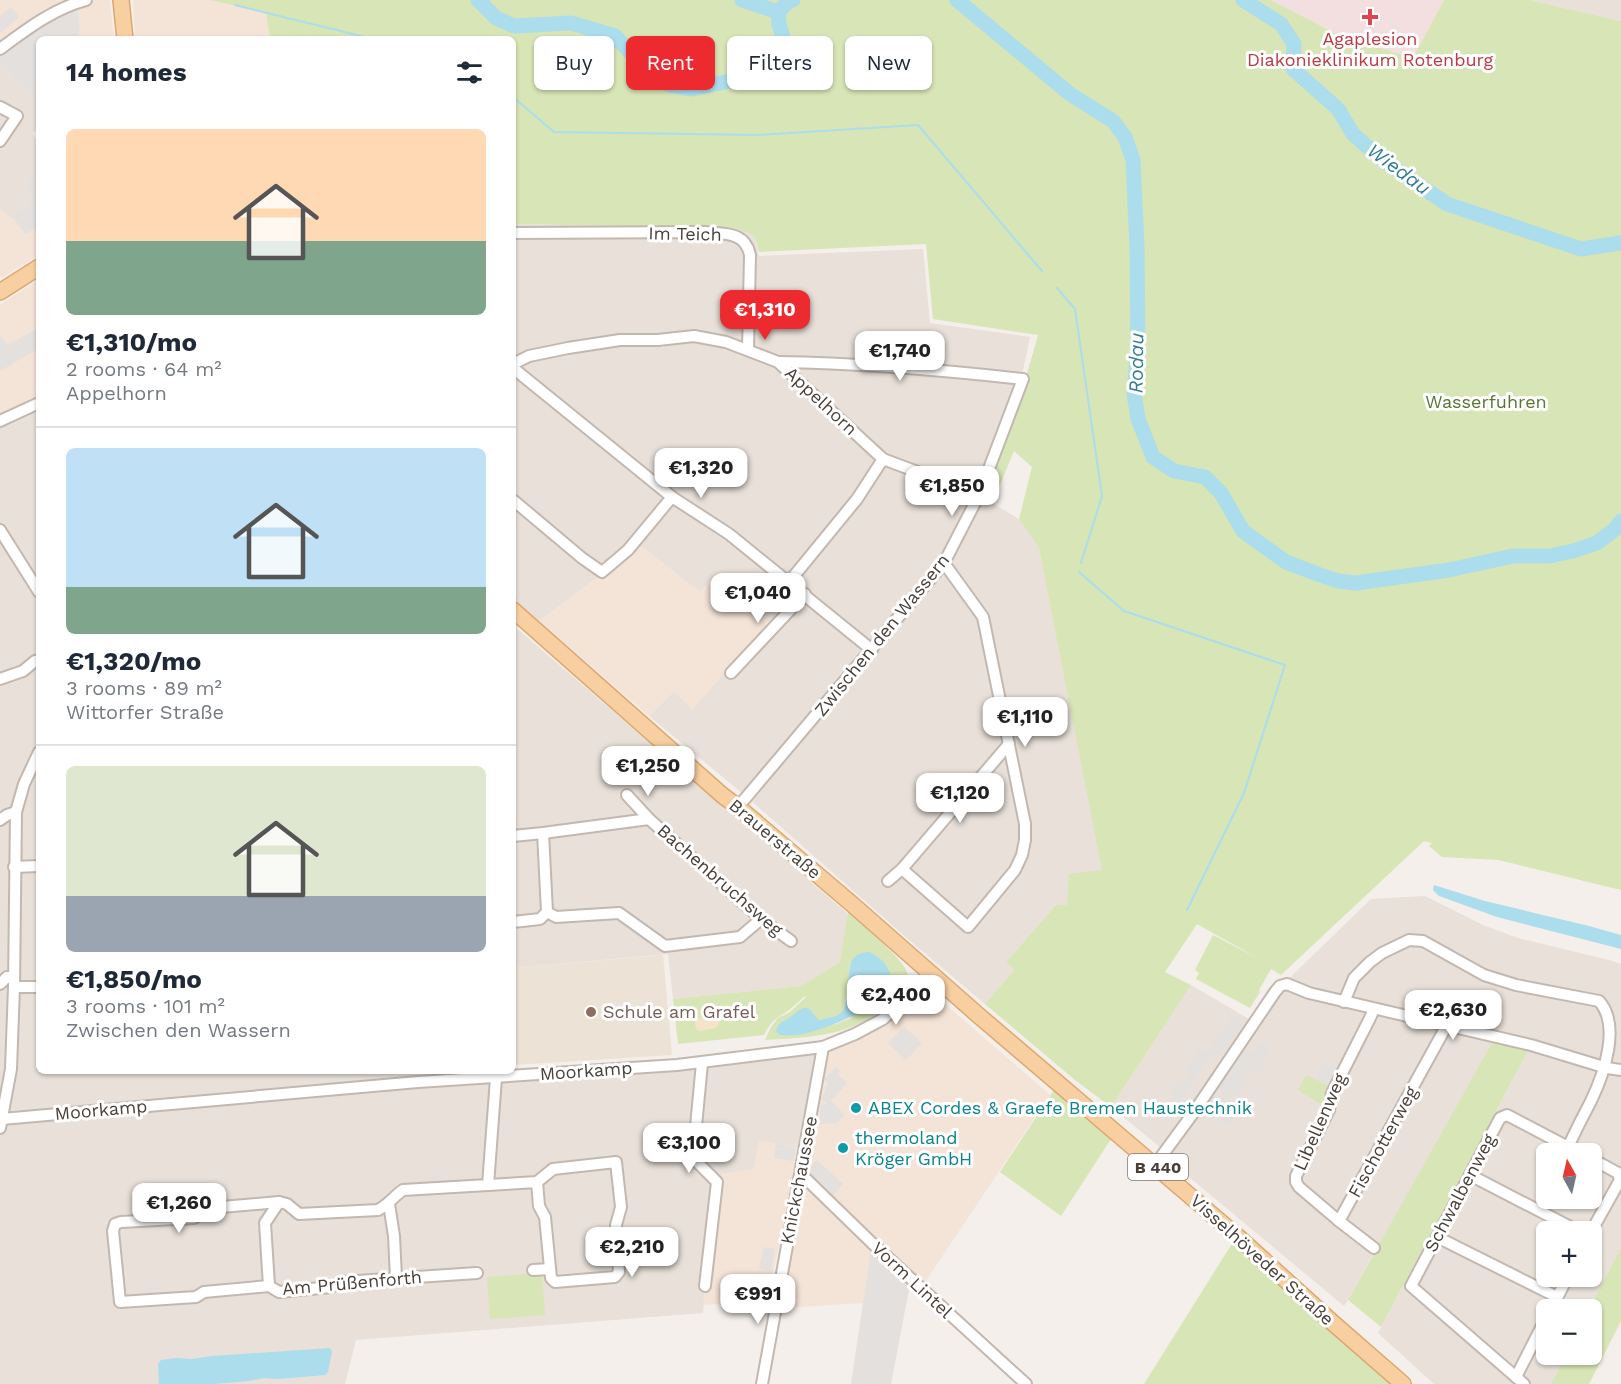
<!DOCTYPE html>
<html lang="en">
<head>
<meta charset="utf-8">
<style>
	:root { --surface:#fff; --page:#f6f6f7; --text:#1f2937; --muted:#747a83; --line:#e0e1e3; --accent:#ec2a2f }
	body { margin:0; font-family:"Work Sans",sans-serif; background:var(--page); color:var(--text); height:100vh; display:flex; flex-direction:column; font-size:22px; white-space:nowrap }
	* { box-sizing:border-box; margin:0 }
	p { font-size:20px; color:var(--muted) }
	.icon { flex:none; width:33px; height:33px; fill:none; stroke:currentColor; stroke-width:2; stroke-linecap:round; stroke-linejoin:round }
	.map { position:relative; flex:1; overflow:hidden }
	.panel { position:absolute; left:36px; top:36px; width:480px; height:1038px; display:flex; flex-direction:column; background:var(--surface); border-radius:9px; box-shadow:0 2px 4px #0004 }
	.panel>* { flex:none }
	.banner { position:absolute; left:534px; top:36px; width:570px; height:54px; display:flex; gap:12px }
	.needle { width:39px; rotate:352deg }
	.tools { position:absolute; left:1536px; top:1143px; display:grid; gap:12px }
	.tools a { display:grid; place-items:center; width:66px; height:66px; border-radius:9px; background:var(--surface); box-shadow:0 2px 4px #0004; font-size:30px }
	.price { position:absolute; translate:-50% -51px; padding:0 14px; border-radius:12px; background:#fff; color:#222; font-size:20px; line-height:39px; filter:drop-shadow(0 2px 3px #0008) }
	.price::after { content:''; position:absolute; left:50%; top:36px; width:18px; height:14px; margin-left:-9px; background:inherit; clip-path:polygon(0 0,100% 0,50% 100%) }
	.price.on { background:var(--accent); color:#fff }
	ul { padding:0; list-style:none }
	li { display:grid; align-content:center; gap:12px; height:318px; padding:0 30px }
	li+li { border-top:2px solid var(--line) }
	li span { display:grid; place-items:center; height:186px; border-radius:9px; color:#555 }
	li>.icon { margin-inline-start:auto }
	span .icon { width:108px; height:108px; fill:#fffc; stroke-width:1 }
	li b { font-size:26px }
	h2 { display:flex; justify-content:space-between; align-items:center; height:72px; padding:0 30px; font-size:26px }
	.tag { padding:0 21px; border-radius:9px; background:var(--surface); box-shadow:0 2px 4px #0004; font-size:21px; line-height:54px }
	.tag.on { background:var(--accent); color:#fff }
	.map>svg:first-child { display:block }
	.residential { fill:#e8e0d9; fill-rule:evenodd }
	.commercial { fill:#f4e3d7 }
	.education { fill:#ece2d5 }
	.medical { fill:#f3dfe0 }
	.green { fill:#d8e5b6; fill-rule:evenodd }
	.sand { fill:#f5e4c9 }
	.parking { fill:#e3e0de }
	.water { fill:#abddec }
	.lines { fill:none; stroke-linecap:round; stroke-linejoin:round }
	.stream { stroke:#abddec; stroke-width:2 }
	.river { stroke:#abddec; stroke-width:15 }
	.street-casing { stroke:#c2b8b0; stroke-width:14 }
	.primary-casing { stroke:#dca870; stroke-width:18 }
	.street { stroke:#fff; stroke-width:10 }
	.primary { stroke:#f8cfa0; stroke-width:15 }
	.health-dot { fill:#e0444e; stroke:#fff; stroke-width:2 }
	.education-dot { fill:#8d6e63; stroke:#fff; stroke-width:2 }
	.culture-dot { fill:#0f9aa8; stroke:#fff; stroke-width:2 }
	.labels { text-anchor:middle; stroke-width:6; stroke-linejoin:round; paint-order:stroke }
	.shield { fill:#fff; stroke:#7f7974; stroke-width:1.5 }
	.shield-label { font-size:16px; font-weight:bold; fill:#483f39 }
	.health-label { font-size:18px; fill:#be3a42; stroke:#fff }
	.street-label { font-size:18px; fill:#483f39; stroke:#fff }
	.park-label { font-size:18px; fill:#57762f; stroke:#fff }
	.education-label { font-size:18px; fill:#785e54; stroke:#fff; text-anchor:start }
	.culture-label { font-size:18px; fill:#0d838f; stroke:#fff; text-anchor:start }
	.water-label { font-size:20px; font-style:italic; fill:#327d96; stroke:#fff }
</style>
</head>
<body>
<div class="map">
<svg width="1621" height="1384" viewBox="0 0 1621 1384">
	<rect width="100%" height="100%" fill="#f4efea"/>
	<!-- residential -->
	<g class="residential">
		<polygon points="1529,0 1621,0 1621,21"/>
		<polygon points="0,65 30,92 38,90 39,89 39,127 33,133 39,146 39,174 23,185 36,201 12,219 0,209"/>
		<polygon points="513,224 736,228 751,233 756,242 759,256 923,249 930,323 1030,337 1022,375 979,495 1019,519 1039,548 1103,870 1067,906 1056,905 1006,962 1014,970 985,1004 908,939 748,798 649,716 674,691 693,710 714,576 700,592 637,543 603,573 539,621 513,599"/>
		<polygon points="39,396 39,1071 430,1071 429,1085 816,1051 800,1148 753,1169 705,1286 703,1313 356,1340 345,1384 0,1384 0,417"/>
		<polygon points="513,625 848,914 840,962 801,986 673,999 668,954 513,968"/>
		<path d="M1425,896l58,29 35,13 91,22 12,4v284l-32,61 -43,1v44l20,1 -15,29h-117l-56,-51 153,-288 -159,211 -24,44 -4,6 -155,-129 -23,-25 -55,-45 80,-122 63,37 21,-30 96,-93zM1546,1154h46v44h-46zM1546,1232h46v44h-46z"/>
	</g>
	<!-- commercial -->
	<g class="commercial">
		<polygon points="0,0 77,0 0,47"/>
		<polygon points="95,0 110,0 114,39 75,39 80,32 78,9"/>
		<polygon points="133,0 209,0 266,12 270,39 135,39"/>
		<polygon points="39,174 39,255 1,278 0,277 0,209 12,218 36,201 23,185"/>
		<polygon points="39,279 39,396 0,417 0,305"/>
		<polygon points="637,543 700,592 714,576 769,622 692,710 674,691 649,716 539,621 603,573"/>
		<polygon points="930,991 1050,1095 921,1288 872,1244 863,1303 782,1308 804,1191 804,1176 827,1053 873,1031 896,1016 921,993"/>
		<polygon points="759,1140 800,1148 767,1300 703,1305 721,1174 753,1169"/>
	</g>
	<!-- education -->
	<polygon class="education" points="663,955 672,1055 513,1065 513,968"/>
	<!-- medical -->
	<polygon class="medical" points="1271,0 1444,0 1414,58 1337,34"/>
	<!-- green -->
	<g class="green">
		<path d="M209,0h1062l66,34 76,24 31,-58h85l92,21v869l-122,-30 -57,-3 -13,-11 3,-3 -8,-2 -143,134 -10,-6 -12,21 1,2 -10,16 -54,-29 3,-6 -4,-3 18,-35 46,24 -62,-35 -32,48 26,13 -80,122 -36,-27 -90,-76 29,-34 -8,-8 50,-57h11l2,-31 33,-4 -63,-322 -20,-29 13,-52 -18,-16 -20,48 -10,-8c21,-51 40,-103 54,-156l-105,-16 -7,-75 -167,8c-4,-18 -6,-18 -23,-24l-223,-4v-185h-243l-4,-27z"/>
		<path d="M848,912c13,12 52,44 58,58 5,11 -2,20 -10,28 -40,38 -79,39 -131,42l6,-13 7,-9 12,-6 16,-15 -1,-1c-5,4 -10,9 -16,14 -13,9 -17,9 -25,25l-86,9 -5,-45 128,-13 39,-24zM850,962l1,56 -15,6 -13,3 -41,-6 30,-10 3,7 4,2 17,-4 7,-5 5,-23z"/>
		<polygon points="1496,1036 1531,1045 1381,1327 1348,1300"/>
		<polygon points="1306,1075 1329,1086 1325,1107 1298,1090"/>
		<polygon points="1054,1090 1111,1139 1061,1216 1000,1172"/>
		<polygon points="1233,1242 1333,1323 1403,1384 1144,1384"/>
		<polygon points="1621,1248 1621,1321 1589,1384 1551,1384 1566,1355 1592,1354 1592,1310 1589,1309"/>
		<polygon points="542,1273 545,1315 490,1319 487,1277"/>
	</g>
	<!-- sand -->
	<polygon class="sand" points="698,1018 708,1020 716,1018 719,1019 720,1022 716,1028 700,1031 697,1030 695,1024 696,1019"/>
	<!-- parking -->
	<g class="parking">
		<polygon points="11,7 19,17 0,33 0,16"/>
		<polygon points="78,9 80,32 75,39 39,39 38,90 30,92 0,65 0,55 43,26"/>
		<polygon points="39,174 39,226 25,234 13,217 36,201 23,185"/>
		<polygon points="37,329 39,333 39,348 0,371 0,335 7,345"/>
		<polygon points="1232,1016 1242,1022 1219,1056 1209,1050"/>
		<polygon points="904,1027 922,1043 906,1060 888,1043"/>
		<polygon points="1260,1043 1270,1050 1259,1073 1253,1070 1249,1075 1246,1073 1242,1080 1247,1084 1237,1097 1231,1094 1228,1099 1221,1094 1224,1089 1219,1085 1244,1047 1254,1053"/>
		<polygon points="1199,1049 1211,1054 1190,1086 1184,1082 1190,1073 1185,1070"/>
		<polygon points="1324,1061 1339,1069 1331,1085 1316,1077"/>
		<polygon points="836,1067 840,1071 838,1074 847,1083 831,1101 845,1115 837,1123 820,1124 820,1105 827,1104 821,1098 824,1094 828,1083 824,1079"/>
		<polygon points="1178,1081 1189,1087 1167,1121 1156,1113 1163,1102 1168,1105 1176,1095 1171,1091"/>
		<polygon points="1214,1093 1238,1107 1228,1126 1203,1110"/>
		<polygon points="776,1144 796,1148 793,1161 774,1158"/>
		<polygon points="817,1160 843,1184 832,1197 806,1172"/>
		<polygon points="872,1243 911,1279 891,1384 851,1384"/>
		<polygon points="764,1247 775,1249 771,1271 759,1268"/>
	</g>
	<!-- water -->
	<g class="water">
		<polygon points="1434,885 1485,901 1589,926 1621,935 1621,949 1497,917 1439,896 1433,890"/>
		<path d="M869,952c10,4 16,10 20,19 12,32 -64,58 -86,63 -7,2 -16,1 -23,1l-4,-4c1,-3 2,-6 5,-8 2,-3 5,-3 8,-5 6,-3 10,-11 17,-10 6,0 8,9 13,12l17,-4 7,-5c3,-8 5,-17 5,-25 2,-17 -1,-33 21,-34z"/>
		<polygon points="330,1348 332,1352 328,1372 325,1375 278,1379 264,1378 249,1381 215,1384 159,1384 158,1364 161,1360 177,1358 192,1359 212,1356"/>
	</g>
	<g class="lines">
		<!-- stream -->
		<g class="stream">
			<polyline points="235,5 373,39"/>
			<polyline points="513,97 554,132 756,135 918,125 1042,271"/>
			<polyline points="1057,288 1075,309 1102,496 1081,563"/>
			<polyline points="1079,572 1124,611 1285,665 1244,793 1187,910"/>
		</g>
		<!-- river -->
		<g class="river">
			<polyline points="478,0 496,18 514,26 571,23 615,36 649,72 670,85 692,89 748,77 769,64 781,51 783,37 779,24 778,12 789,1 793,0"/>
			<polyline points="742,0 778,12"/>
			<polyline points="957,0 1070,94 1113,121 1125,137 1133,160 1137,247 1138,349 1134,393 1138,419 1153,457 1174,471 1205,477 1221,493 1243,531 1286,562 1320,575 1338,581 1356,583 1449,570 1513,556 1549,556 1573,551 1597,543 1615,529 1621,521"/>
			<polyline points="1243,0 1281,24 1294,44 1293,69 1338,109 1353,134 1381,159 1447,204 1581,249 1621,243"/>
		</g>
		<defs>
			<g id="street">
				<path d="M0,49c27,-20 53,-40 86,-49"/>
				<polyline points="0,107 17,116 0,141"/>
				<path d="M513,233l191,-1c20,2 41,-1 46,23l-2,95"/>
				<polyline points="513,364 529,356 568,348 620,340 658,340 694,336 726,342 778,362 883,459 979,495"/>
				<polyline points="513,368 672,497 729,534 872,650"/>
				<polyline points="0,421 39,403"/>
				<polyline points="513,500 582,558 602,572 628,550 672,497"/>
				<polyline points="0,530 39,592"/>
				<polyline points="789,582 857,499 883,459"/>
				<polyline points="731,673 805,594"/>
				<polyline points="0,679 23,671 35,661 39,660"/>
				<polyline points="627,795 649,819"/>
				<path d="M738,807l206,-244 35,-68 44,-116c-81,-9 -163,-16 -245,-17"/>
				<polyline points="0,820 7,815 16,812"/>
				<polyline points="543,833 547,912"/>
				<polyline points="513,836 543,833 649,819 761,919 791,941"/>
				<polyline points="14,867 39,866"/>
				<polyline points="902,869 968,927 1015,870 1022,855 1025,840 1025,824 983,617 944,563"/>
				<polyline points="888,881 902,869 1009,744"/>
				<polyline points="513,922 540,919 547,912 556,917 619,913 665,946 740,937 761,919"/>
				<polyline points="0,984 7,977 14,978"/>
				<polyline points="14,987 39,987"/>
				<path d="M1344,1002l10,-24 16,-16 12,-9 27,-13 14,1 61,34 32,10 83,16c22,24 5,73 -8,100 -8,15 -16,31 -23,46l-61,-32 -7,3 -89,168 113,98"/>
				<polyline points="702,1063 693,1158 717,1182 705,1286"/>
				<polyline points="2,1119 418,1082 677,1065 823,1047 855,1034 883,1019 906,998 929,973"/>
				<polyline points="0,1128 11,1069 14,987 16,812 24,784 39,752"/>
				<polyline points="1568,1147 1580,1154"/>
				<polyline points="1155,1165 1194,1112 1275,992 1280,986 1287,984 1309,993 1531,1045 1607,1068 1621,1070"/>
				<polyline points="801,1174 872,1243 1026,1384"/>
				<polyline points="1470,1175 1580,1232"/>
				<polyline points="488,1185 537,1182 539,1206 545,1217 551,1278 555,1282 615,1277 619,1272 616,1225 621,1207 616,1162 553,1169 537,1182"/>
				<polyline points="389,1204 394,1236 396,1278"/>
				<polyline points="1339,1221 1299,1187 1296,1182 1296,1176 1329,1110 1332,1093 1370,1018 1374,1009"/>
				<polyline points="1591,1232 1620,1180 1618,1173 1592,1159"/>
				<polyline points="1437,1237 1557,1297"/>
				<polyline points="1374,1248 1339,1221 1447,1025"/>
				<polyline points="533,1270 550,1269"/>
				<path d="M477,1273l-135,9 -11,5 -52,5 -10,-6 -65,6 -8,5 -76,5 -7,-71 2,-7 6,-2 73,-4 16,-10 69,-6 8,2 12,10 79,-4c11,-6 16,-14 25,-20l85,-5 8,-107"/>
				<polyline points="269,1286 265,1223 279,1202"/>
				<polyline points="1551,1310 1568,1276"/>
				<polyline points="1516,1377 1546,1318"/>
				<polyline points="762,1384 823,1047"/>
			</g>
			<g id="primary">
				<polyline points="121,0 125,39"/>
				<polyline points="0,292 39,267"/>
				<polyline points="513,610 722,795 738,807 853,905 978,1015 1237,1236 1333,1323 1403,1384"/>
			</g>
		</defs>
		<!-- street casing -->
		<use href="#street" class="street-casing"/>
		<!-- primary casing -->
		<use href="#primary" class="primary-casing"/>
		<!-- street -->
		<use href="#street" class="street"/>
		<!-- primary -->
		<use href="#primary" class="primary"/>
	</g>
	<!-- markers -->
	<path class="health-dot" d="M1367 8h6v6h6v6h-6v6h-6v-6h-6v-6h6z"/>
	<circle class="education-dot" cx="591" cy="1012" r="6"/>
	<g class="culture-dot">
		<circle cx="856" cy="1108" r="6"/>
		<circle cx="843" cy="1148" r="6"/>
	</g>
	<g class="labels">
		<!-- shield labels -->
		<rect class="shield" x="1128" y="1154" width="60" height="26" rx="4.5"/>
		<g class="shield-label">
			<text x="1158" y="1173">B 440</text>
		</g>
		<!-- health labels -->
		<g class="health-label">
			<text x="1370" y="45">Agaplesion<tspan x="1370" dy="21">Diakonieklinikum Rotenburg</tspan></text>
		</g>
		<!-- street labels -->
		<g class="street-label">
			<text transform="translate(685 234) rotate(1)" y="6">Im Teich</text>
			<text transform="translate(821 401) rotate(43)" y="6">Appelhorn</text>
			<text transform="translate(882 635) rotate(-51)" y="6">Zwischen den Wassern</text>
			<text transform="translate(775 839) rotate(40)" y="6">Brauerstraße</text>
			<text transform="translate(720 880) rotate(41)" y="6">Bachenbruchsweg</text>
			<text transform="translate(586 1071) rotate(-4)" y="6">Moorkamp</text>
			<text transform="translate(101 1110) rotate(-5)" y="6">Moorkamp</text>
			<text transform="translate(1320 1122) rotate(-66)" y="6">Libellenweg</text>
			<text transform="translate(1383 1142) rotate(-61)" y="6">Fischotterweg</text>
			<text transform="translate(799 1180) rotate(-79)" y="6">Knickchaussee</text>
			<text transform="translate(1460 1193) rotate(-62)" y="6">Schwalbenweg</text>
			<text transform="translate(1262 1260) rotate(42)" y="6">Visselhöveder Straße</text>
			<text transform="translate(912 1280) rotate(43)" y="6">Vorm Lintel</text>
			<text transform="translate(352 1283) rotate(-5)" y="6">Am Prüßenforth</text>
		</g>
		<!-- park labels -->
		<g class="park-label">
			<text x="1486" y="408">Wasserfuhren</text>
		</g>
		<!-- education labels -->
		<g class="education-label">
			<text x="603" y="1018">Schule am Grafel</text>
		</g>
		<!-- culture labels -->
		<g class="culture-label">
			<text x="868" y="1114">ABEX Cordes &amp; Graefe Bremen Haustechnik</text>
			<text x="855" y="1144">thermoland<tspan x="855" dy="21">Kröger GmbH</tspan></text>
		</g>
		<!-- water labels -->
		<g class="water-label">
			<text transform="translate(1399 169) rotate(36)" y="7">Wiedau</text>
			<text transform="translate(1136 363) rotate(-89)" y="7">Rodau</text>
		</g>
	</g>
</svg>
<div class="tools">
<a><svg class="needle" viewBox="-14 -14 28 28"><path d="M0-13l5 13h-10z" fill="#e53935"/><path d="M0 13l5-13h-10z" fill="#747a83"/></svg></a>
<a>+</a>
<a>−</a>
</div>
<b class="price on" style="left:765px;top:341px">€1,310</b>
<b class="price" style="left:900px;top:382px">€1,740</b>
<b class="price" style="left:701px;top:499px">€1,320</b>
<b class="price" style="left:952px;top:517px">€1,850</b>
<b class="price" style="left:758px;top:624px">€1,040</b>
<b class="price" style="left:1025px;top:748px">€1,110</b>
<b class="price" style="left:648px;top:797px">€1,250</b>
<b class="price" style="left:960px;top:824px">€1,120</b>
<b class="price" style="left:896px;top:1026px">€2,400</b>
<b class="price" style="left:1453px;top:1041px">€2,630</b>
<b class="price" style="left:689px;top:1174px">€3,100</b>
<b class="price" style="left:179px;top:1234px">€1,260</b>
<b class="price" style="left:632px;top:1278px">€2,210</b>
<b class="price" style="left:758px;top:1325px">€991</b>
<div class="banner">
<a class="tag">Buy</a>
<a class="tag on">Rent</a>
<a class="tag">Filters</a>
<a class="tag">New</a>
</div>
<section class="panel">
<h2>14 homes<svg class="icon" aria-label="filters" viewBox="0 0 24 24"><path d="M4 7h16M4 17h16"/><circle cx="9" cy="7" r="2"/><circle cx="15" cy="17" r="2"/></svg></h2>
<ul>
<li><span style="background:linear-gradient(#ffd9b3 60%,#7fa58c 0)"><svg class="icon" aria-label="home" viewBox="0 0 24 24"><path d="M3 11l9-7 9 7M6 9v11h12V9"/></svg></span><div><b>€1,310/mo</b><p>2 rooms · 64 m²</p><p>Appelhorn</p></div></li>
<li><span style="background:linear-gradient(#bfe0f5 75%,#7fa58c 0)"><svg class="icon" aria-label="home" viewBox="0 0 24 24"><path d="M3 11l9-7 9 7M6 9v11h12V9"/></svg></span><div><b>€1,320/mo</b><p>3 rooms · 89 m²</p><p>Wittorfer Straße</p></div></li>
<li><span style="background:linear-gradient(#dfe7d0 70%,#9aa5b1 0)"><svg class="icon" aria-label="home" viewBox="0 0 24 24"><path d="M3 11l9-7 9 7M6 9v11h12V9"/></svg></span><div><b>€1,850/mo</b><p>3 rooms · 101 m²</p><p>Zwischen den Wassern</p></div></li>
</ul>
</section>
</div>
</body>
</html>
